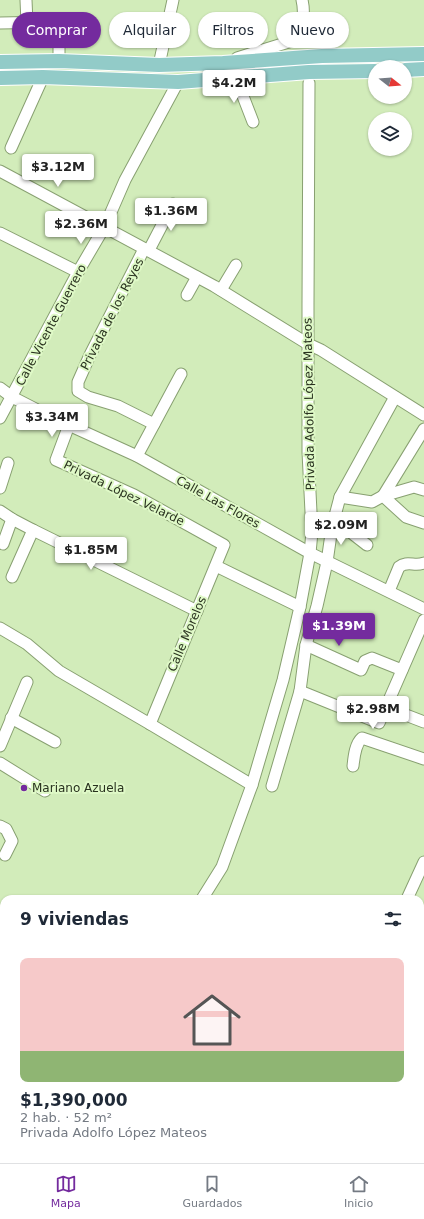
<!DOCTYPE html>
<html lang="es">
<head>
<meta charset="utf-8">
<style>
	:root { --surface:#fff; --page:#f6f6f7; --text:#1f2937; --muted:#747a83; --line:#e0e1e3; --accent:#742b9e }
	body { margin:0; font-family:"DejaVu Sans",sans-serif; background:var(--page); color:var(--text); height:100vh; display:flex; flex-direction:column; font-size:15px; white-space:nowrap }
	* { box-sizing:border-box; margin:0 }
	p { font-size:13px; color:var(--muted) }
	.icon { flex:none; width:22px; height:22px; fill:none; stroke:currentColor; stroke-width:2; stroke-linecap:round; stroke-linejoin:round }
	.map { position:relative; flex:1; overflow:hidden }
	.details { position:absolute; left:0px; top:895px; width:424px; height:268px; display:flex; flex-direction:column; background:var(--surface); border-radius:12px 12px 0 0; box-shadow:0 1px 3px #0004 }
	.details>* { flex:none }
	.banner { position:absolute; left:12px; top:12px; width:400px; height:36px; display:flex; gap:8px }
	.needle { width:26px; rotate:107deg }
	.buttons { position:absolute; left:368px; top:60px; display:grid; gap:8px }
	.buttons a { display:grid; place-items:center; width:44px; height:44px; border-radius:50%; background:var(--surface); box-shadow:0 1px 3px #0004; font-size:20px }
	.price { position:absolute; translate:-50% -34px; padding:0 9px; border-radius:4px; background:#fff; color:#222; font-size:13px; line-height:26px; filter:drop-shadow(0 1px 2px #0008) }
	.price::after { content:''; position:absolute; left:50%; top:24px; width:12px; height:9px; margin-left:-6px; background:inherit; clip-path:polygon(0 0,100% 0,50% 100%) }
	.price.on { background:var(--accent); color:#fff }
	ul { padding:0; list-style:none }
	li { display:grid; align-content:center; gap:8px; height:212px; padding:0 20px }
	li+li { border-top:1px solid var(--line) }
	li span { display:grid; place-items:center; height:124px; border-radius:8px; color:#555 }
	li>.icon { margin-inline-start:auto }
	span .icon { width:72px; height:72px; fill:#fffc; stroke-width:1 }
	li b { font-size:17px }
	h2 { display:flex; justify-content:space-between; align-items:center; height:48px; padding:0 20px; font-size:17px }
	.tag { padding:0 14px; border-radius:18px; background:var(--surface); box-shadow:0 1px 3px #0004; font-size:14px; line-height:36px }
	.tag.on { background:var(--accent); color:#fff }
	.dock { display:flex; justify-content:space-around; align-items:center; height:56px; border-top:1px solid var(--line); background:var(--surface); font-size:11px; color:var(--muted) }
	.dock a { display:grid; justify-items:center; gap:2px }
	.dock .on { color:var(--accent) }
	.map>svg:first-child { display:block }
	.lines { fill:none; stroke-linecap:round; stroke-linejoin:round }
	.minor-casing { stroke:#88a071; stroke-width:13 }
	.major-casing { stroke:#fff; stroke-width:16 }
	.minor { stroke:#fff; stroke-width:11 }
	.major { stroke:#92cbc8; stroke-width:14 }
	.poi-dot { fill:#742b9e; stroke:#dff9c7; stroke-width:1.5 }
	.labels { text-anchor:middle; stroke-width:4; stroke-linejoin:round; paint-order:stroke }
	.street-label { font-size:12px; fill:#29321f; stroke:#dff9c7 }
	.poi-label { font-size:12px; fill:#29321f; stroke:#dff9c7; text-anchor:start }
</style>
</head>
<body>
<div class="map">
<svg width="424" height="1163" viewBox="0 0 424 1163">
	<rect width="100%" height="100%" fill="#d2ecba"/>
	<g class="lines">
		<defs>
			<g id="minor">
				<polyline points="26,0 27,23"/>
				<polyline points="0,23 54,22 57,24 59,27 59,61"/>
				<path d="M237,58l55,-17c9,-14 14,-24 10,-41"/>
				<polyline points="159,65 173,0"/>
				<polyline points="239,78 241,91 253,122"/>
				<polyline points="11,148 43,77"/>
				<polyline points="0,171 214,286 308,344 321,350 424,415"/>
				<polyline points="0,233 78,272"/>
				<polyline points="144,249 90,355 78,382 78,391 88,397 118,406 154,424"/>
				<polyline points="149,250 173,204"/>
				<polyline points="221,290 236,265"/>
				<polyline points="187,295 197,277"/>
				<polyline points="0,388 12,397 49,416 137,456 310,553 424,609"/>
				<polyline points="0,418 78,272 105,226 125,180 178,82"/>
				<polyline points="69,425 56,460 134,495 224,545 150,724"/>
				<polyline points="137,456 181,374"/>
				<polyline points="0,488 8,463"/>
				<polyline points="383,496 424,429"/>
				<polyline points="383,496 414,487 424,490"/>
				<polyline points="340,497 372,502 383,496 406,517 424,523"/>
				<polyline points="0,511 12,519 33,530 197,611"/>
				<polyline points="332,527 349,531 367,545"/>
				<polyline points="3,544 12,519"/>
				<polyline points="216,566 300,607"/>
				<polyline points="12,577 33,530"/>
				<path d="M389,591l10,-24c8,-7 16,0 25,-4"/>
				<polyline points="0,628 27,644 59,671 150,724 252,785"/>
				<polyline points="306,645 361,670 365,661 372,658 402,670"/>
				<polyline points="300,691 379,723 424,620"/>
				<polyline points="385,707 424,722"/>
				<polyline points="11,718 55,742"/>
				<polyline points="0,746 27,682"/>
				<polyline points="0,763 45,791"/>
				<path d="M353,766c1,-9 2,-22 9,-28l62,21"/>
				<polyline points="272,786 300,691 306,645 317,606 327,562 332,527 340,497 395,397"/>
				<polyline points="0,826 6,829 12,841 5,855"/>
				<polyline points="202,899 222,867 252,785 283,680 300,607 310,553 312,532 308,452 308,305 309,83"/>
				<polyline points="407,899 424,862"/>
				<polyline points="0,920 4,923"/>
				<polyline points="0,1038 4,1026"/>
				<polyline points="0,1109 4,1112"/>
				<polyline points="83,1159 89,1163"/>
				<polyline points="107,1163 107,1159"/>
				<polyline points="299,1163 301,1159"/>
			</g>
			<g id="major">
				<polyline points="0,62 59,61 159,65 223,63 322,56 424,54"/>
				<polyline points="405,70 424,69"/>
				<polyline points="0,78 43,77 178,82 309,72 375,71"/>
			</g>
		</defs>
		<!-- minor casing -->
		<use href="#minor" class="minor-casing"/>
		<!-- major casing -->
		<use href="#major" class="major-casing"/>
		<!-- minor -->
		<use href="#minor" class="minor"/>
		<!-- major -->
		<use href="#major" class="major"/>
	</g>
	<!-- markers -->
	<circle class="poi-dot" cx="24" cy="788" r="4"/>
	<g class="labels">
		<!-- street labels -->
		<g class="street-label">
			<text transform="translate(112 314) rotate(-63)" y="4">Privada de los Reyes</text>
			<text transform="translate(51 325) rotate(-62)" y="4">Calle Vicente Guerrero</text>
			<text transform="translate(309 404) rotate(-91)" y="4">Privada Adolfo López Mateos</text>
			<text transform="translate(124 493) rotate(26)" y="4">Privada López Velarde</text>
			<text transform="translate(218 502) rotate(29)" y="4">Calle Las Flores</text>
			<text transform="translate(187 634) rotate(-67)" y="4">Calle Morelos</text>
		</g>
		<!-- poi labels -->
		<g class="poi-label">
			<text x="32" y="792">Mariano Azuela</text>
		</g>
	</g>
</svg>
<div class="buttons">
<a><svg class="needle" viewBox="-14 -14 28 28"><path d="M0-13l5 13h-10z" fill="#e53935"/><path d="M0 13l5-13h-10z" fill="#747a83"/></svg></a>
<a><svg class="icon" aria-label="layers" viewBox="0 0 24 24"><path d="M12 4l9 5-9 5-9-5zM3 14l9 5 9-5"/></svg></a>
</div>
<b class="price" style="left:234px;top:104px">$4.2M</b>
<b class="price" style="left:58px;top:188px">$3.12M</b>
<b class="price" style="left:171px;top:232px">$1.36M</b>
<b class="price" style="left:81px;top:245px">$2.36M</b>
<b class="price" style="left:52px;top:438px">$3.34M</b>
<b class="price" style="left:341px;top:546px">$2.09M</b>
<b class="price" style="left:91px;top:571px">$1.85M</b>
<b class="price on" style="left:339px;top:647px">$1.39M</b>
<b class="price" style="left:373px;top:730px">$2.98M</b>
<div class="banner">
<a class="tag on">Comprar</a>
<a class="tag">Alquilar</a>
<a class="tag">Filtros</a>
<a class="tag">Nuevo</a>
</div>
<section class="details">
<h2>9 viviendas<svg class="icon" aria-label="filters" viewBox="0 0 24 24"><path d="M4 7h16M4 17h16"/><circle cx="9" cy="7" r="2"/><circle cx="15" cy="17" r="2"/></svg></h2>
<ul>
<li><span style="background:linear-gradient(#f6c9c9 75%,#8fb573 0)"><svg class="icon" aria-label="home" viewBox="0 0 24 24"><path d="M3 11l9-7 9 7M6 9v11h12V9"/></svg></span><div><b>$1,390,000</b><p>2 hab. · 52 m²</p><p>Privada Adolfo López Mateos</p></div></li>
</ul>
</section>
</div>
<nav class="dock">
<a class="on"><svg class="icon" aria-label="map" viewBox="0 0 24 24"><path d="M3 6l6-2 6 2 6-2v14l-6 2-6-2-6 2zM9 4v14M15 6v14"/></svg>Mapa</a>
<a><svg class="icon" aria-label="saved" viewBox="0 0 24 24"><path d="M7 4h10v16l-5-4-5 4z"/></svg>Guardados</a>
<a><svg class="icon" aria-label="home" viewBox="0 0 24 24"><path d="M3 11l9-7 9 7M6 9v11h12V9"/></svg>Inicio</a>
</nav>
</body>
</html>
